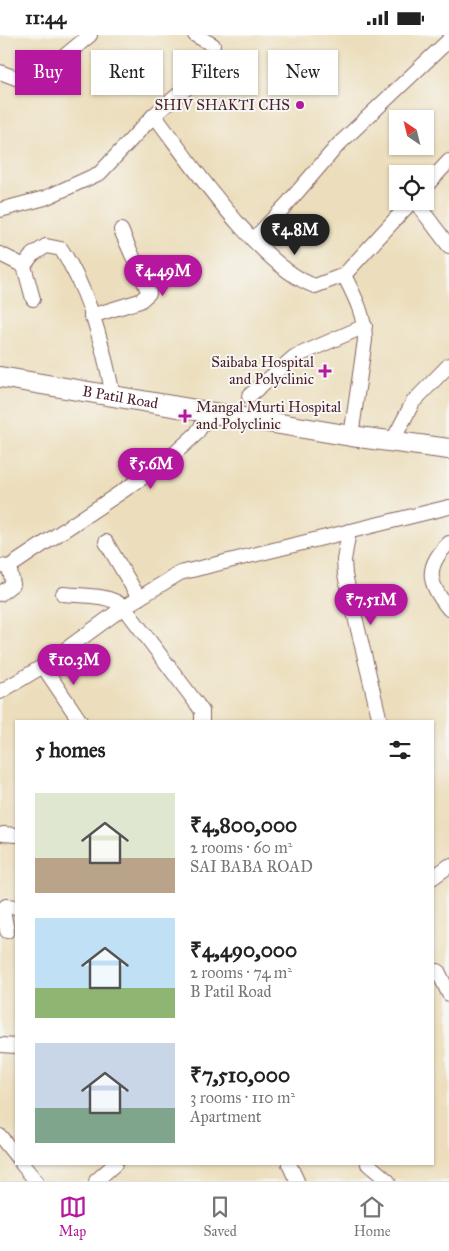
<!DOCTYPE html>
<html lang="en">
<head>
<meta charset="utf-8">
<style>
	:root { --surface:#fff; --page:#f2f2f2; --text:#222; --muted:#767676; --line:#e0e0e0; --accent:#b5179e }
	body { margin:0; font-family:"IM FELL Great Primer",serif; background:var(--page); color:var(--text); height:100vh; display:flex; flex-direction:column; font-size:19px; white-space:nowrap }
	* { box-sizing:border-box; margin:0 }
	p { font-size:16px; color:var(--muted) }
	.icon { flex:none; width:28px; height:28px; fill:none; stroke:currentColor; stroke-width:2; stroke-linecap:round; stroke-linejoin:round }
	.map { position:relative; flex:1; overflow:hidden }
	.side { position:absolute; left:15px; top:685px; width:419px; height:445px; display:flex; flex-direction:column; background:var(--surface); border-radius:0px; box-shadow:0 1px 4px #0004 }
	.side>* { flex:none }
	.hud { position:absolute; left:15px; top:15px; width:420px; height:45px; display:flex; gap:10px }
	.needle { width:32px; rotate:325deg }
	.buttons { position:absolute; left:389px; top:75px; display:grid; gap:10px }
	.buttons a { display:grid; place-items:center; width:45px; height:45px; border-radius:0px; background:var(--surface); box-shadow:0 1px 4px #0004; font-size:25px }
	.price { position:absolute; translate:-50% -42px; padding:0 11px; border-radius:18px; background:var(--accent); color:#fff; font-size:16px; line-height:32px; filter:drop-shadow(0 1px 2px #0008) }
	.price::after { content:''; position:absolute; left:50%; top:30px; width:15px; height:11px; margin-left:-8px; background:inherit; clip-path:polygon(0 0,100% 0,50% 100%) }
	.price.active { background:#222; color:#fff }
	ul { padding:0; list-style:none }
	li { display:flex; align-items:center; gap:15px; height:125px; padding:0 20px }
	li span { display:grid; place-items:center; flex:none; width:140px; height:100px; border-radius:0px; color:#555 }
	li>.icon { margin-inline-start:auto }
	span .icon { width:60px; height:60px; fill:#fffc; stroke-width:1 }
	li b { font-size:21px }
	h2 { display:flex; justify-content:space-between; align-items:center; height:60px; padding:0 20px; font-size:21px }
	.chip { padding:0 18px; border-radius:0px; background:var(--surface); box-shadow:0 1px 4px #0004; font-size:18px; line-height:45px }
	.chip.active { background:var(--accent); color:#fff }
	.status { display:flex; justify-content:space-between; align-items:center; height:35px; padding:0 25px; background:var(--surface); direction:ltr }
	.status svg { height:14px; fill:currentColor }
	.dock { display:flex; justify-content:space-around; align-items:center; height:70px; border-top:1px solid var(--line); background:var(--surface); font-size:14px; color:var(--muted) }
	.dock a { display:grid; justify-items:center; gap:2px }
	.dock .active { color:var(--accent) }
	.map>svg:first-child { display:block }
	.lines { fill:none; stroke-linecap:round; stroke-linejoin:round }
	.street-casing { stroke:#83625e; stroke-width:16 }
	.secondary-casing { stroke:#83625e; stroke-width:22 }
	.street { stroke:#fff; stroke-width:14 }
	.secondary { stroke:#fff; stroke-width:20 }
	.poi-dot { fill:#b5179e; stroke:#f6f6f2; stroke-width:2 }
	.labels { text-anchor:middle; stroke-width:4; stroke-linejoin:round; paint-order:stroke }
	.poi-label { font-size:15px; fill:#4a1f2b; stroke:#f6f6f2; text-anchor:end }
	.street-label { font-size:15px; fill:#4a1f2b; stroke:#f6f6f2 }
</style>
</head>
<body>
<div class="status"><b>11:44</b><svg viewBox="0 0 49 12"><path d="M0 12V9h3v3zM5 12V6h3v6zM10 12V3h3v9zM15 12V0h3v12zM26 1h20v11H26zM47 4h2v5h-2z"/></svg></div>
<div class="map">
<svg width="449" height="1146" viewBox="0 0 449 1146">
	<rect width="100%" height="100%" fill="#f6f6f2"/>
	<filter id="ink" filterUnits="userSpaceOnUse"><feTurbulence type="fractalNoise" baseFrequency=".02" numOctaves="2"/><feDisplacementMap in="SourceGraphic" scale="10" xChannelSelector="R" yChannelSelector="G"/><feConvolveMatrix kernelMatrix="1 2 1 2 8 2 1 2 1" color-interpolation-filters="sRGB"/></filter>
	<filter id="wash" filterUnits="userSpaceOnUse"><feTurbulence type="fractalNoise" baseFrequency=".0096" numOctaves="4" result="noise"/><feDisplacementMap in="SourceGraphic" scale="20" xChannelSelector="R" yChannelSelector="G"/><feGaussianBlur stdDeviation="1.12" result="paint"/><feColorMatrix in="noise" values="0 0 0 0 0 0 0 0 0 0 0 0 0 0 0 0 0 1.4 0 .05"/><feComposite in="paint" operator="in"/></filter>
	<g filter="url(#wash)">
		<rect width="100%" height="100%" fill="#ecdebc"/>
	</g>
	<g filter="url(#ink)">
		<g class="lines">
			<defs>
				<g id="street">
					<polyline points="195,0 213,10"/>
					<path d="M213,31l-59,49c36,47 107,153 161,171l29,-11c11,22 21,40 21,65l-14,96"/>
					<polyline points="0,37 29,48 37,44 90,0"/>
					<polyline points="425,152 449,126"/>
					<polyline points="415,166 449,211"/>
					<polyline points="0,175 45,163 100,138 154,80"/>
					<polyline points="253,205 287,169 338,110 449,5"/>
					<polyline points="0,219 24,231"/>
					<polyline points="344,240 412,166"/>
					<path d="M33,264l-9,-33 8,-11 14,-9 15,3c27,40 43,99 52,147"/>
					<polyline points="91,281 140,266 149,258 121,195"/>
					<polyline points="249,361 294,322 365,291"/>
					<polyline points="392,407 413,367 449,330"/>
					<polyline points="349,496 344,525 345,540 380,686"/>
					<polyline points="106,507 139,563"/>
					<path d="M449,508c-25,24 -21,41 0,66"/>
					<polyline points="0,531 9,532 163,429 196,399 211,377"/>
					<polyline points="0,559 13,549 9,532"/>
					<path d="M63,559c21,2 45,0 61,13l73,97 5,7v10"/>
					<polyline points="43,631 80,686"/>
					<polyline points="0,657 43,631 124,572 180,538 449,472"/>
					<polyline points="3,799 16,800"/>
					<polyline points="432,843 449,831"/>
					<polyline points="7,896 3,874 6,871 16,872"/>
					<polyline points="432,938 438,936 449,959"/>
					<polyline points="0,1010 16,1011"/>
					<polyline points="0,1101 16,1121"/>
					<polyline points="22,1129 36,1146"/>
					<polyline points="289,1129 297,1146"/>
					<polyline points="368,1129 388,1146"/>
					<polyline points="96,1146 115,1129"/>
				</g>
				<g id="secondary">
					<path id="s1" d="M0,342l351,59 98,13"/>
				</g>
			</defs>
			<!-- street casing -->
			<use href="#street" class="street-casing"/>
			<!-- secondary casing -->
			<use href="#secondary" class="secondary-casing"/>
			<!-- street -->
			<use href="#street" class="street"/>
			<!-- secondary -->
			<use href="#secondary" class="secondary"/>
		</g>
	</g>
	<!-- markers -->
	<g class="poi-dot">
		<circle cx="300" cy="70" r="5"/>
		<path d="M322.5 328.5h5v5h5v5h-5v5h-5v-5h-5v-5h5z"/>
		<path d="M182.5 373.5h5v5h5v5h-5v5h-5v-5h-5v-5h5z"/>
	</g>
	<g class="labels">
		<!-- poi labels -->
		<g class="poi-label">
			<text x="290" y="75">SHIV SHAKTI CHS</text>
			<text x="314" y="332">Saibaba Hospital<tspan x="314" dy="17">and Polyclinic</tspan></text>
			<text x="196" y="377" text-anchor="start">Mangal Murti Hospital<tspan x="196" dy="17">and Polyclinic</tspan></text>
		</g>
		<!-- street labels -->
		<g class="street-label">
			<text dy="5" stroke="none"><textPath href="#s1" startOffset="122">B Patil Road</textPath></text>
		</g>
	</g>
</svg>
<div class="buttons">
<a><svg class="needle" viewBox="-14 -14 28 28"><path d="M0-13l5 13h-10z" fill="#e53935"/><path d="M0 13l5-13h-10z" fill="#767676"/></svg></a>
<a><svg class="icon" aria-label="locate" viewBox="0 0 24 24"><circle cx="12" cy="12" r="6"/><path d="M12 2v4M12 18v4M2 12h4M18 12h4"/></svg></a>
</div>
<b class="price active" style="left:295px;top:221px">₹4.8M</b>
<b class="price" style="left:163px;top:262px">₹4.49M</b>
<b class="price" style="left:151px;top:455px">₹5.6M</b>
<b class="price" style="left:371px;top:591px">₹7.51M</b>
<b class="price" style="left:74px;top:651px">₹10.3M</b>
<div class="hud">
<a class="chip active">Buy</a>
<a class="chip">Rent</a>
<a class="chip">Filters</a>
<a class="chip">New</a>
</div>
<section class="side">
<h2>5 homes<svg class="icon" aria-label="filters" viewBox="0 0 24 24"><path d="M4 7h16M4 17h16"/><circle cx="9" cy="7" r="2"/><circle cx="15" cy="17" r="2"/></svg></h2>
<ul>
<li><span style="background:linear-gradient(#dfe7d0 65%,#b9a48a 0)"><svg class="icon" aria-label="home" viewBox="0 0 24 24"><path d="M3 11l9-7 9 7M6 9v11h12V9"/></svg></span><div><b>₹4,800,000</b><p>2 rooms · 60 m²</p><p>SAI BABA ROAD</p></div></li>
<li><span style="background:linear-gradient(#bfe0f5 70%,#8fb573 0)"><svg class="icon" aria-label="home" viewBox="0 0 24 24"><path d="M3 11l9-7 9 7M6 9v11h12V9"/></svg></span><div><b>₹4,490,000</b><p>2 rooms · 74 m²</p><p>B Patil Road</p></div></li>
<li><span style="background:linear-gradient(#c9d6e8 65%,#7fa58c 0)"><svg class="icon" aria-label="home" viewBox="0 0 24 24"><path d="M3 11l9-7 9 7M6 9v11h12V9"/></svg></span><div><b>₹7,510,000</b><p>3 rooms · 110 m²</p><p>Apartment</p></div></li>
</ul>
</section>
</div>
<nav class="dock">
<a class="active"><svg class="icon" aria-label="map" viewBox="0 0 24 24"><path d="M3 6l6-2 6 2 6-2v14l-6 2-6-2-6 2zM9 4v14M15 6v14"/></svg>Map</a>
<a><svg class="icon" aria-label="saved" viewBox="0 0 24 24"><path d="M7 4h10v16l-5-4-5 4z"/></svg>Saved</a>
<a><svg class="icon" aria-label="home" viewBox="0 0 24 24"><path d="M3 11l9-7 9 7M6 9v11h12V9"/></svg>Home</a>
</nav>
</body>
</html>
